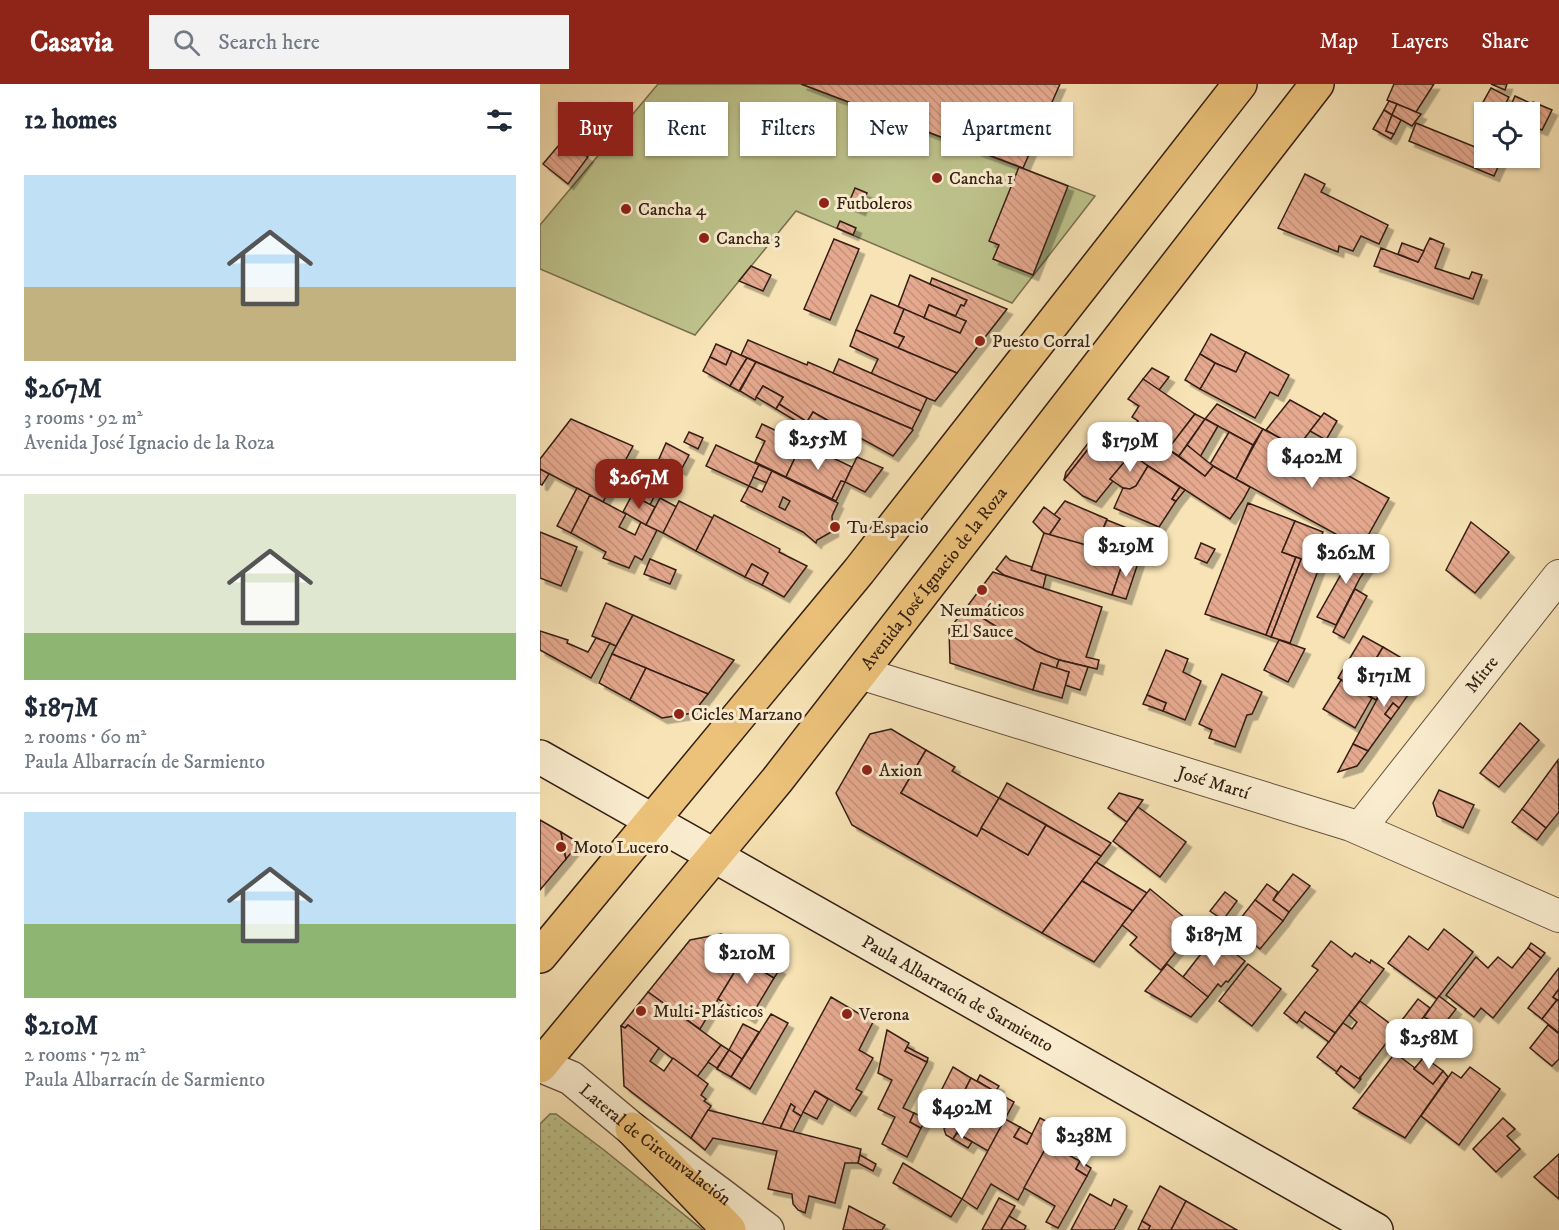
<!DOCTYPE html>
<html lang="en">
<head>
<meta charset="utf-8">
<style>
	:root { --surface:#fff; --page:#f2f2f3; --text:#1f2937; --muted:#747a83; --line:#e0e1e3; --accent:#8f2418 }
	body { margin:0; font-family:"IM FELL DW Pica",serif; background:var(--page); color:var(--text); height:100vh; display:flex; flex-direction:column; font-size:22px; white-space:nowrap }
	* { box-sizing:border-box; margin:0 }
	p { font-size:20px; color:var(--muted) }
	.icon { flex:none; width:33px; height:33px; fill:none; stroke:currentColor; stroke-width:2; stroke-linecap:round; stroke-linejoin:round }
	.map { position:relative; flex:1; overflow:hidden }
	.side { display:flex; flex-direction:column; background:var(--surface); width:540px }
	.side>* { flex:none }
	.guide { position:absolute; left:18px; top:18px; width:570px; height:54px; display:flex; gap:12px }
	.controls { position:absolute; left:934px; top:18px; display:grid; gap:12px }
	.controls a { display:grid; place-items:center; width:66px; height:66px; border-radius:0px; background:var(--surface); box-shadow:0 2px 4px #0004; font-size:30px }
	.price { position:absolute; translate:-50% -51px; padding:0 14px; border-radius:12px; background:#fff; color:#222; font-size:20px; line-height:39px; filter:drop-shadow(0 2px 3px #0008) }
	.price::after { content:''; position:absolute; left:50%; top:36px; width:18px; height:14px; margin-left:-9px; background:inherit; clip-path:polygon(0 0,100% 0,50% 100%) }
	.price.on { background:var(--accent); color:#fff }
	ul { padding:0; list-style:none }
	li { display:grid; align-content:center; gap:12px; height:318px; padding:0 24px }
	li+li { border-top:2px solid var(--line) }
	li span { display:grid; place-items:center; height:186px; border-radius:0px; color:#555 }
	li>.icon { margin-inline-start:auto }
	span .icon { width:108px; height:108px; fill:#fffc; stroke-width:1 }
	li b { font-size:26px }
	h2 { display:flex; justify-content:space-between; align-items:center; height:72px; padding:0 24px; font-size:26px }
	.tag { padding:0 21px; border-radius:0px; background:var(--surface); box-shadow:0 2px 4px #0004; font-size:21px; line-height:54px }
	.tag.on { background:var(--accent); color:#fff }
	header { display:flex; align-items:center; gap:36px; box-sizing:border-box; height:84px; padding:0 30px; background:var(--accent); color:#fff }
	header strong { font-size:28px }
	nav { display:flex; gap:33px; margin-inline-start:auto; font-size:21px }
	.search { width:420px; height:54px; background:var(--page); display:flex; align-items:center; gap:15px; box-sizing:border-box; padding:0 21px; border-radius:0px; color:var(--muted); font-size:22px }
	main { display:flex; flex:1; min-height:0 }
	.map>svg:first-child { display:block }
	.grass { fill:url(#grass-dots); stroke:#7a7150; stroke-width:1.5 }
	.garden { fill:#bec38c; stroke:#7a7150; stroke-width:1.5 }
	.building { fill:url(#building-back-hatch); stroke:#351f13; stroke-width:1.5; fill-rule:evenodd; filter:url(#shadow) }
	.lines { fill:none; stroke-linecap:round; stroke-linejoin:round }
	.minor-casing { stroke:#66503c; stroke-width:34 }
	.tertiary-casing { stroke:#66503c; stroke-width:36 }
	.secondary-casing { stroke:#351f13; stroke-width:36 }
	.primary-casing { stroke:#351f13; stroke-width:36 }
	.motorway-casing { stroke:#351f13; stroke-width:36 }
	.minor { stroke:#faedcf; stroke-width:32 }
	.tertiary { stroke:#faedcf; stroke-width:33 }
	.secondary { stroke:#faedcf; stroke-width:33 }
	.primary { stroke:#ecc27a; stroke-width:33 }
	.motorway { stroke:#ecc27a; stroke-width:33 }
	.poi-dot { fill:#8f2418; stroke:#faedcf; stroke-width:2 }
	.labels { text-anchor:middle; stroke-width:6; stroke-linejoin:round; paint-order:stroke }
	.poi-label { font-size:18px; fill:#351f13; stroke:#faedcf; text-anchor:start }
	.street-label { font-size:18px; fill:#351f13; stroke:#faedcf }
</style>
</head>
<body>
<header>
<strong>Casavia</strong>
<div class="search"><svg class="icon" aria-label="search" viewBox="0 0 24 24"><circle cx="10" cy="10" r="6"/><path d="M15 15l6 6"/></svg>Search here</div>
<nav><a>Map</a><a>Layers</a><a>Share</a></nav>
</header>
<main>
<section class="side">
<h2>12 homes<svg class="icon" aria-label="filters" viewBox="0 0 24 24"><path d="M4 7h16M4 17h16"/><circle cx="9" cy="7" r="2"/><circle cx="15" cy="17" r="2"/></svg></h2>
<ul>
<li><span style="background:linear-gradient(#bfe0f5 60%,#c2b280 0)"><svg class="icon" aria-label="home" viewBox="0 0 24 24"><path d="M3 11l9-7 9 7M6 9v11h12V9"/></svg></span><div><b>$267M</b><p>3 rooms · 92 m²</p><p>Avenida José Ignacio de la Roza</p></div></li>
<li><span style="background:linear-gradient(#dfe7d0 75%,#8fb573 0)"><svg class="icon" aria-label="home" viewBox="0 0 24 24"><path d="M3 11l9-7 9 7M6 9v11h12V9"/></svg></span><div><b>$187M</b><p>2 rooms · 60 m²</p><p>Paula Albarracín de Sarmiento</p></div></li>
<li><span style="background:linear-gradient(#bfe0f5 60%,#8fb573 0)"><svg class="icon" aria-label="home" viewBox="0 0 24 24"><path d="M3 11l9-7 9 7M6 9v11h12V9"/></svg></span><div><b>$210M</b><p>2 rooms · 72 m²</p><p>Paula Albarracín de Sarmiento</p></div></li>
</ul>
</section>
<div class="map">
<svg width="1019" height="1146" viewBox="0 0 1019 1146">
	<defs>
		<pattern id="grass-dots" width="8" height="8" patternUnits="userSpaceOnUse" patternTransform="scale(1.5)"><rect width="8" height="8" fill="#bec38c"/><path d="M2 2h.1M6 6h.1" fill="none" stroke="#a4a778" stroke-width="1.8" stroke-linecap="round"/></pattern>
		<pattern id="building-back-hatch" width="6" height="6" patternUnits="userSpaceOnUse" patternTransform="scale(1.5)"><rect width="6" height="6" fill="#e5a98f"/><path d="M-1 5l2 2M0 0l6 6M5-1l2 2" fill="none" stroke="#c5917a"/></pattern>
		<filter id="shadow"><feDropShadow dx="5.5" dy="5.5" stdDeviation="0" flood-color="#0004"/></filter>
	</defs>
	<rect width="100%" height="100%" fill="#f7e3b5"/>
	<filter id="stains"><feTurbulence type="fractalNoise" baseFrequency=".00333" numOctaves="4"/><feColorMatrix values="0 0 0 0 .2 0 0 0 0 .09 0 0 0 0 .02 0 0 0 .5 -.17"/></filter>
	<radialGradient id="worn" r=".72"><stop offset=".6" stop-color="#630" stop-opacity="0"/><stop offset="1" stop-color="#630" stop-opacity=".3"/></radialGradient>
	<!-- grass -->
	<polygon class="grass" points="10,1030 16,1030 64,1066 163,1146 0,1146 0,1040"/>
	<!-- garden -->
	<polygon class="garden" points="118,0 261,0 555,112 472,219 256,127 155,251 0,185 0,141"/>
	<!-- building -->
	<g class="building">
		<polygon points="261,0 520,0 483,84"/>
		<polygon points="854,0 894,0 876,28 847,16"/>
		<polygon points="951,0 967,0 965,6"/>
		<polygon points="951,4 969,13 961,28 942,20"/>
		<polygon points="975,12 992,20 993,18 1012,26 1002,46 990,41 990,28 968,28"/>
		<polygon points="849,17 857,20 852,31 844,26"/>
		<polygon points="857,20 881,30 872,42 852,31"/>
		<polygon points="844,26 852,31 846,47 854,50 851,55 833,45"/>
		<polygon points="852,31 861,36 854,50 846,47"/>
		<polygon points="876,39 945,67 945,74 962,74 954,92 869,57"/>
		<polygon points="24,55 48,73 28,100 3,80"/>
		<polygon points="479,83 528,102 493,191 453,175 459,161 449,157"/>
		<polygon points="765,90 785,100 781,108 848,141 839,160 821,152 813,167 799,162 798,168 738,144"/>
		<polygon points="315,104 327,109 320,126 308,121"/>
		<polygon points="300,137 316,144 313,151 297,144"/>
		<polygon points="890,154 904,160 895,184 929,195 932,188 942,191 933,215 834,182 841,164 878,178"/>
		<polygon points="294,155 319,165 290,236 264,225"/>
		<polygon points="862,159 884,167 878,178 858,170"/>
		<polygon points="211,182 231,191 223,207 199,197"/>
		<polygon points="370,191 390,200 427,216 424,222 421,221 416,232 389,221 384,234 358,223"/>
		<polygon points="392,194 467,225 417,289 358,264 364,253 354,249 364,225 420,249 426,237 415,233 421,221 424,222 427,216 390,200"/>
		<polygon points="331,211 364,225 354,249 364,253 358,264 316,246"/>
		<polygon points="389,221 426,237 420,249 384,234"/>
		<polygon points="316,246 358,264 417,289 395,317 387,314 331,290 338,275 310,262"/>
		<polygon points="671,250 706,268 696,288 675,279 660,270"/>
		<polygon points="208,256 267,281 268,278 381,327 372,345 201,271"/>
		<polygon points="176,260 192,267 186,281 170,273"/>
		<polygon points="192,267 207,274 190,302 163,287 170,273 186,281"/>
		<polygon points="706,268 749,291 738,312 730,308 715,334 660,305 675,279 696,288"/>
		<polygon points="660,270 675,279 660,305 645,296"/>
		<polygon points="207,274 216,278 199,307 190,302"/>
		<polygon points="299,275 387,314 381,327 293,289"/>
		<polygon points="216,278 372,345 373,346 353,372 273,328 267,338 239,320 243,313 223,302 215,316 200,307"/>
		<polygon points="612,284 629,293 619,306 603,295"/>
		<polygon points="603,295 655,330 628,365 665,392 673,382 710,403 703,416 690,435 579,363 598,337 592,333 599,322 588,315"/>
		<polygon points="223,302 243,313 236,325 216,313"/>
		<polygon points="750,316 781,333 757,364 726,346"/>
		<polygon points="239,320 267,338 273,328 309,349 302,361 265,340 264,342 236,325"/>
		<polygon points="677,320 723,345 713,361 665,335"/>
		<polygon points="784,329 797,337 786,356 770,347"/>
		<polygon points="655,330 665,335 639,372 628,365"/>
		<polygon points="31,335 93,362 63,418 0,385 0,375"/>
		<polygon points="665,335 678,342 660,373 647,361"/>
		<polygon points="222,340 262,359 246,393 215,378 225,357 216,353"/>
		<polygon points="723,345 849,414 821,464 696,395"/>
		<polygon points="149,348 163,354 158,365 144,358"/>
		<polygon points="689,348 713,361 696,395 670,380"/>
		<polygon points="560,350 524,396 526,388 552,354"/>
		<polygon points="560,350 591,370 570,395 573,397 556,418 543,412 524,396"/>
		<polygon points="126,359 149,371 141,386 119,375"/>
		<polygon points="262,359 312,383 305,398 301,397 292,415 246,393"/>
		<polygon points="176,361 219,381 209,402 166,382"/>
		<polygon points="647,361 673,382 665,392 639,372"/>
		<polygon points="591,370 608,382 596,402 590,405 583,404 570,395"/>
		<polygon points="317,373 343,384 325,408 305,398"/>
		<polygon points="219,381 232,387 227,399 213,393"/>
		<polygon points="608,382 640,403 632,415 636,417 619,443 574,424 583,404 590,405 596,402"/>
		<polygon points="0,385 9,390 2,401 0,400"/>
		<path d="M232,387l66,32 -6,13 1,15 -16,9 -1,3 -13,-11 -62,-31 8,-15 13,6zM243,413l7,4 -5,9 -6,-3z"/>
		<polygon points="101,392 119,402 110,421 92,411"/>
		<polygon points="301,397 305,398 296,417 292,415"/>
		<polygon points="640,403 645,406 636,417 632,415"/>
		<polygon points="37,404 50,411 31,449 17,442"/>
		<polygon points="50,411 86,430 79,443 95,451 101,438 117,446 102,476 95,472 89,484 63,474 66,468 31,449"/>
		<polygon points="92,411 115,423 106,441 83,428"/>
		<polygon points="120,414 137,423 123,449 106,441"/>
		<polygon points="139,417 173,434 156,467 123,449"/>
		<polygon points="525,417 567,435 555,464 509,451 520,435 514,431"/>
		<polygon points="708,419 755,437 742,468 756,473 726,551 665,530"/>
		<polygon points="504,423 520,435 509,451 505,450 493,438"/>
		<polygon points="174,431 240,465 239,468 267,482 244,513 222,501 228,489 212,480 205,493 156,467"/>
		<polygon points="567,436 597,448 588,473 555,464"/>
		<polygon points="755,437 783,448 774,470 783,474 750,559 731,553 761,475 742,468"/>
		<polygon points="931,438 969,468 935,509 906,486"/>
		<polygon points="0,448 37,463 21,502 0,494"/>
		<polygon points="504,449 585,472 572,511 491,486"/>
		<polygon points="661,459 675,465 667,479 655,474"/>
		<polygon points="817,462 836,470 820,494 796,541 777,533"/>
		<polygon points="466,472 470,476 492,483 491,486 506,491 503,504 464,491 456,485"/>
		<polygon points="585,472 599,476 586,515 572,511"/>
		<polygon points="756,473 761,475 731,553 726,551"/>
		<polygon points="110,475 136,486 130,500 104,490"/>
		<polygon points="212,480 228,489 222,501 205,493"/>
		<polygon points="453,488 562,523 546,573 559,576 557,585 516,575 496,567 426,524"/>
		<polygon points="815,505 827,512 804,554 793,548"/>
		<polygon points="66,519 93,531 76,562 52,552"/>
		<polygon points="426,524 496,567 519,576 516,585 501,579 493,606 410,579 409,545"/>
		<polygon points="93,531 194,576 168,610 72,570"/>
		<polygon points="0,547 28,556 27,559 48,568 56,554 70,559 51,594 0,566"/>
		<polygon points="823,552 843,563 818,605 798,594"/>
		<polygon points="739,556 765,565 748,598 724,586"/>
		<polygon points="843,563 860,573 836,616 818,605"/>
		<polygon points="626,566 648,575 643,588 661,597 645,636 623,627 626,619 607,611"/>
		<polygon points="72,570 106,584 90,616 59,599"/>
		<polygon points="519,576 548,583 540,606 525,601 529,588 516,585"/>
		<polygon points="501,579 529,588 522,614 493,606"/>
		<polygon points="106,584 168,610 153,629 122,634 90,616"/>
		<polygon points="854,584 877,598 859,624 853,619 845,630 851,635 828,667 813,660"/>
		<polygon points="682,590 722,608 712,630 707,631 695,663 669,654 672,646 659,640"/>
		<polygon points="801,596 832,614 815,644 783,625"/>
		<polygon points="607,611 626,619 623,627 603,620"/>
		<polygon points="853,619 859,624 851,635 845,630"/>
		<polygon points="980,639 999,656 959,703 940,689"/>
		<polygon points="351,645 386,666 361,709 437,752 441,744 488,771 506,741 561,772 502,849 312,741 296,709 330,650"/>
		<polygon points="813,660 828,667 817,682 798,688"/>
		<polygon points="386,666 415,683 412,687 459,714 437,752 361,709"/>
		<polygon points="1018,676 1019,728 1006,744 982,725"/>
		<polygon points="467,699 571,759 561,772 459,714"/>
		<polygon points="899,706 934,721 923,744 897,732 893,719"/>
		<polygon points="579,709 603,716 587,738 568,724"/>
		<polygon points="459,714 506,741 488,771 441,744"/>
		<polygon points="598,723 646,758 620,793 573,757"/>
		<polygon points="982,725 1006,744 997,756 972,738"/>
		<polygon points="0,736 21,748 26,775 0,806"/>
		<polygon points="21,748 39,759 26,775"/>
		<polygon points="556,778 607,809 593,827 542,797"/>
		<polygon points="753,790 770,802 749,828 733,816"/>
		<polygon points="542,797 593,827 554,878 502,849"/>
		<polygon points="727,800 738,808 733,816 749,828 743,837 715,816"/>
		<polygon points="610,805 656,843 621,886 590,861 597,853 582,841"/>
		<polygon points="685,808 697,817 683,836 670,827"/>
		<polygon points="715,816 743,837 720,865 693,844"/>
		<polygon points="904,845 933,868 897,915 848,879 869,852 888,866"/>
		<polygon points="181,850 208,866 160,945 108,908 150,856"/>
		<polygon points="674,853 705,877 688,898 686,897 681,903 678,900 668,913 643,893"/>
		<polygon points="791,857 812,873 815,869 830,879 831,876 844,885 795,949 765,928 757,939 744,929 778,886 772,882"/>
		<polygon points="991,859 1005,869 1001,874 988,864"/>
		<polygon points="988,864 1001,874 953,934 941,924 934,933 906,911 936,873 948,884 958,873 972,884"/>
		<polygon points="208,866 216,873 217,871 227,877 221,886 234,894 210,934 178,915"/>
		<polygon points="227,877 240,885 234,894 221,886"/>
		<polygon points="627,880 668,913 651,933 605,907"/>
		<polygon points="708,880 741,905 712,942 679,917"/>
		<polygon points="1019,884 1019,905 1013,913 1017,916 1002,935 988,924"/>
		<polygon points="1019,905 1019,917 1013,913"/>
		<polygon points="108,908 181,961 157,993 88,941 85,944 81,942"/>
		<polygon points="899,912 916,925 902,943 884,933"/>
		<polygon points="291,913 333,938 319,966 333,974 316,1005 322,1008 310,1027 275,1007 261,1032 253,1027 255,1023 251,1020 240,1045 222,1040"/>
		<polygon points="878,915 890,924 871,950 859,940"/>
		<polygon points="1017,916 1019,917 1019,949 1002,935"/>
		<polygon points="820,917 857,945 819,995 801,982 797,988 777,973 803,939 812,945 817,938 809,931"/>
		<polygon points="765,928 795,949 789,958 759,936"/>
		<polygon points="231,930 248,939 210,1005 191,993"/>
		<polygon points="203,940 219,948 202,975 189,966"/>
		<polygon points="88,941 119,964 110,977 124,987 133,974 168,1000 161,1011 166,1015 164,1017 171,1022 151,1054 84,1002 81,942 85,944"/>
		<polygon points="1008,941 1019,950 1019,975 1012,982 990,964"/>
		<polygon points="347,946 369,959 365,967 387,978 363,1024 374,1029 370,1038 381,1044 367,1073 342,1060 355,1033 338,1025 352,996 338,989"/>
		<polygon points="181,961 189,966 177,984 168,978"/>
		<polygon points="367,963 388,974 387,978 365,967"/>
		<polygon points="189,966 202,975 191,993 177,985"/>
		<polygon points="855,969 875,984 874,985 893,1000 903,987 908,993 865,1054 813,1024"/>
		<polygon points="884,973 903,987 893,1000 874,985"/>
		<polygon points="801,982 819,995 820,993 821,995 814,1004 796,989"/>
		<polygon points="413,983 431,994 406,1042 388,1033"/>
		<polygon points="930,983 960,1005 919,1061 881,1032 912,988 921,994"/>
		<polygon points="440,991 459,1002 455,1008 437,997"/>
		<polygon points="431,994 474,1018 448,1067 417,1049 432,1021 421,1014"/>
		<polygon points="275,1007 288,1015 277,1035 263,1028"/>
		<polygon points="421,1014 432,1021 413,1055 406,1051 404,1045"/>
		<polygon points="251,1020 255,1023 253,1027 261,1032 253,1048 240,1045"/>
		<polygon points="168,1026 321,1065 318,1079 305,1079 295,1119 269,1112 265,1129 258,1126 253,1120 252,1110 228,1105 237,1067 173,1054 165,1066 151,1054"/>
		<polygon points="374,1029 386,1035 381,1044 370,1038"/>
		<polygon points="500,1034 517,1043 478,1116 451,1100 437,1125 422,1115 465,1035 480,1043 474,1053 487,1060"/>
		<polygon points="963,1034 975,1045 967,1052 980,1065 956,1088 933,1065"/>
		<polygon points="480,1043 492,1050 487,1060 474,1053"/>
		<polygon points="417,1049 432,1058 428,1064 413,1055"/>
		<polygon points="508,1060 540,1077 536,1085 547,1092 518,1144 506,1138 515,1122 484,1104"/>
		<polygon points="1019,1070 1019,1115 994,1093"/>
		<polygon points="320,1071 336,1080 333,1087 318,1079"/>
		<polygon points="540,1077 551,1084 547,1092 536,1085"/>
		<polygon points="363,1079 422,1115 411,1133 353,1099"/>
		<polygon points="620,1102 646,1117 631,1146 608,1146 610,1142 602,1137"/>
		<polygon points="550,1110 571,1122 574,1115 587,1122 574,1146 531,1146"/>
		<polygon points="459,1114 475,1122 461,1146 442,1146"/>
		<polygon points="646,1117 697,1146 631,1146"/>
		<polygon points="309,1122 345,1141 342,1146 303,1146"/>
		<polygon points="469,1132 486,1142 484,1146 461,1146"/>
		<polygon points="602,1137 610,1142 608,1146 598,1146"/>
	</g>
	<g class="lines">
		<defs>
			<g id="minor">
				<path id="s1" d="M320,589l491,152 208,91"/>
				<path id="s2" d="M820,744l199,-252"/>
			</g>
			<g id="tertiary">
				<path id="s3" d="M0,981l31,13 61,51 89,66 46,35"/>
			</g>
			<g id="secondary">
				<path id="s4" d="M0,673l836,473"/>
			</g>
			<g id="primary">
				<polyline points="0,872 319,487 700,0"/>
				<path id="s5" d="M0,982l238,-287 539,-695"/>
			</g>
			<polyline id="motorway" points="92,1045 189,1146"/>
		</defs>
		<!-- minor casing -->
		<use href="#minor" class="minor-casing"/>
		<!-- tertiary casing -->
		<use href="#tertiary" class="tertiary-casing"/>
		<!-- secondary casing -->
		<use href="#secondary" class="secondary-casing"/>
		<!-- primary casing -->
		<use href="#primary" class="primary-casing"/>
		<!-- motorway casing -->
		<use href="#motorway" class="motorway-casing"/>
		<!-- minor -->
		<use href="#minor" class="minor"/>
		<!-- tertiary -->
		<use href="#tertiary" class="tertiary"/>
		<!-- secondary -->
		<use href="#secondary" class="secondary"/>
		<!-- primary -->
		<use href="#primary" class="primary"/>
		<!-- motorway -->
		<use href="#motorway" class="motorway"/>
	</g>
	<!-- markers -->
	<g class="poi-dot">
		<circle cx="397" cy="94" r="6"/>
		<circle cx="284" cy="119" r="6"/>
		<circle cx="86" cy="125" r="6"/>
		<circle cx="164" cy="154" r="6"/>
		<circle cx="440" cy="257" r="6"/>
		<circle cx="295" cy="443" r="6"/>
		<circle cx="442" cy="506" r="6"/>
		<circle cx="139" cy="630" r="6"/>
		<circle cx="327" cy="686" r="6"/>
		<circle cx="21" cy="763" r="6"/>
		<circle cx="101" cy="927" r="6"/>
		<circle cx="307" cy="930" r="6"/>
	</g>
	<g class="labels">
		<!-- poi labels -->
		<g class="poi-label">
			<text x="409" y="100">Cancha 1</text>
			<text x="296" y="125">Futboleros</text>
			<text x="98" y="131">Cancha 4</text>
			<text x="176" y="160">Cancha 3</text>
			<text x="452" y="263">Puesto Corral</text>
			<text x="307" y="449">Tu Espacio</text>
			<text x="442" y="532" text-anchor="middle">Neumáticos<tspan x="442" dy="21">El Sauce</tspan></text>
			<text x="151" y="636">Cicles Marzano</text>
			<text x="339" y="692">Axion</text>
			<text x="33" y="769">Moto Lucero</text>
			<text x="113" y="933">Multi-Plásticos</text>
			<text x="319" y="936">Verona</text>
		</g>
		<!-- street labels -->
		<g class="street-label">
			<text dy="6" stroke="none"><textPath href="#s5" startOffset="627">Avenida José Ignacio de la Roza</textPath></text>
			<text dy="6" stroke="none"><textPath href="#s2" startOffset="196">Mitre</textPath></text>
			<text dy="6" stroke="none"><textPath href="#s1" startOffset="370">José Martí</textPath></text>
			<text dy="6" stroke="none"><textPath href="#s4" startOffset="480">Paula Albarracín de Sarmiento</textPath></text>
			<text dy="6" stroke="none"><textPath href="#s3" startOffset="141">Lateral de Circunvalación</textPath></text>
		</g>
	</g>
	<rect width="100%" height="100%" filter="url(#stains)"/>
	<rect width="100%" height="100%" fill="url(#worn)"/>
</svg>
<div class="controls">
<a><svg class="icon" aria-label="locate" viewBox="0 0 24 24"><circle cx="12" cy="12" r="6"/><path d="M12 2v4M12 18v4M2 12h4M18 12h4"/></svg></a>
</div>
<b class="price" style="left:278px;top:387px">$255M</b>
<b class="price" style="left:590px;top:389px">$179M</b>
<b class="price" style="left:772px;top:405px">$402M</b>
<b class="price on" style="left:99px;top:426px">$267M</b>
<b class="price" style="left:586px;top:494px">$219M</b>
<b class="price" style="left:806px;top:501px">$262M</b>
<b class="price" style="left:844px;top:624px">$171M</b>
<b class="price" style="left:674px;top:883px">$187M</b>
<b class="price" style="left:207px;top:901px">$210M</b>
<b class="price" style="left:889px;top:986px">$258M</b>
<b class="price" style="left:422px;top:1056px">$492M</b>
<b class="price" style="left:544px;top:1084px">$238M</b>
<div class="guide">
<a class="tag on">Buy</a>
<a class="tag">Rent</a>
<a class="tag">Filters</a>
<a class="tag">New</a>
<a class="tag">Apartment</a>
</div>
</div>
</main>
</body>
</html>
